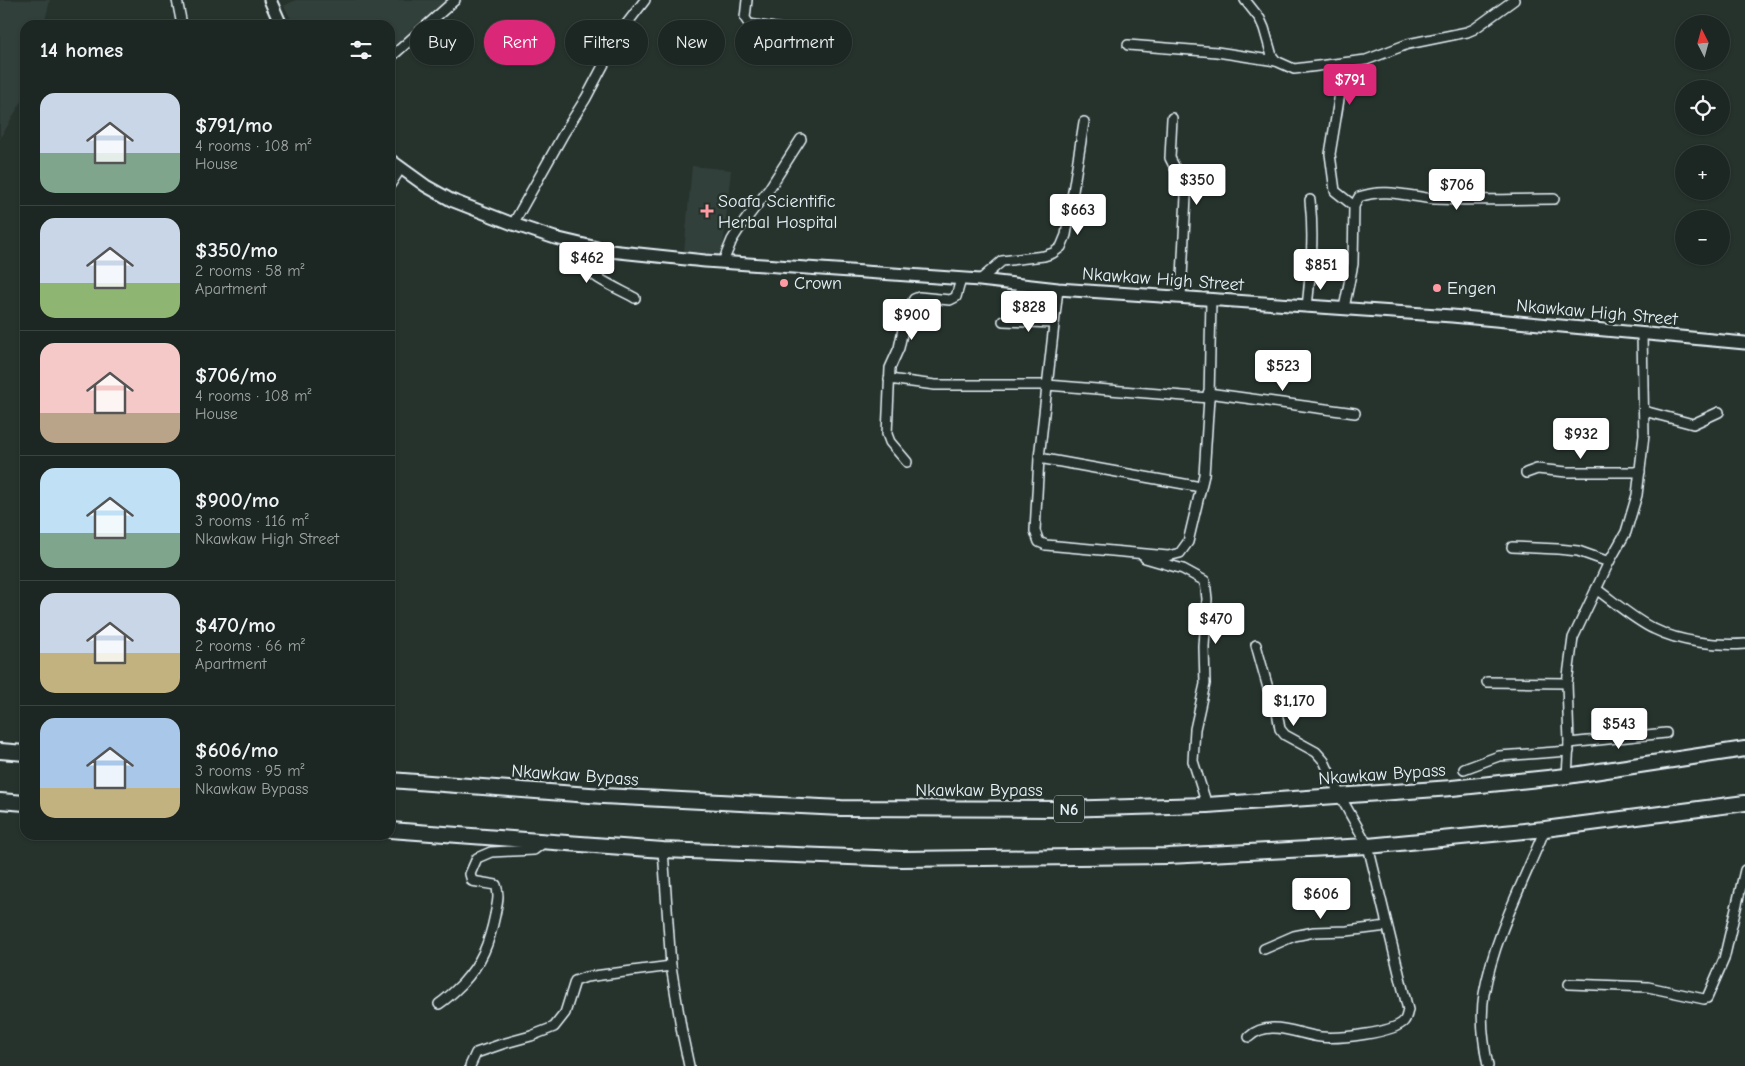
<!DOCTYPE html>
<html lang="en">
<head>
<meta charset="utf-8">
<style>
	:root { --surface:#1c2622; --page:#252e2a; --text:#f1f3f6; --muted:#a0a5a5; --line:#3a4340; --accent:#db2777 }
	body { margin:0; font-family:"Comic Neue",sans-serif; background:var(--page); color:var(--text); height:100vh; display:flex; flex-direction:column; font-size:19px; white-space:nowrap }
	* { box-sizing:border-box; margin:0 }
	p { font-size:16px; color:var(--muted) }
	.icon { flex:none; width:28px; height:28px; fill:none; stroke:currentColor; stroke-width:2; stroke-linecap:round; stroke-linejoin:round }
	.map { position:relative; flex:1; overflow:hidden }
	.sheet { position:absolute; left:20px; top:20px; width:375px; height:820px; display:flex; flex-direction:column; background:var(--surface); border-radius:15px; box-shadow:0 1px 4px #0004,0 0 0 1px var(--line) }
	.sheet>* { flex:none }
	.banner { position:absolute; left:410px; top:20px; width:475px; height:45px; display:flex; gap:10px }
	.needle { width:32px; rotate:354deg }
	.tools { position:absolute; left:1675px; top:15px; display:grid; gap:10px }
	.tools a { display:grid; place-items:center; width:55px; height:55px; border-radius:50%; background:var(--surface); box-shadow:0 1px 4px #0004,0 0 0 1px var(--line); font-size:25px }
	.price { position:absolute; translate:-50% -42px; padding:0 11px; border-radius:5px; background:#fff; color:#222; font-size:16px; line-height:32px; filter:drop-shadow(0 1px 2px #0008) }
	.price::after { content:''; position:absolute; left:50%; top:30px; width:15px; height:11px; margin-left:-8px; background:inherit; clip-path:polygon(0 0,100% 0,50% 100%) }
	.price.on { background:var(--accent); color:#fff }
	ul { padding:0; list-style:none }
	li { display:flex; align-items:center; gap:15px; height:125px; padding:0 20px }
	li+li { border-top:1px solid var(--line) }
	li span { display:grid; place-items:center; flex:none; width:140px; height:100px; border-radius:15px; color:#555 }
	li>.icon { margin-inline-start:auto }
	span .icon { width:60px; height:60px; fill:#fffc; stroke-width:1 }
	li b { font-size:21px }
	h2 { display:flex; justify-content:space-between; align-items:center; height:60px; padding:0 20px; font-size:21px }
	.pill { padding:0 18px; border-radius:22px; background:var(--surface); box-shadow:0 1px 4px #0004,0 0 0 1px var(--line); font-size:18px; line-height:45px }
	.pill.on { background:var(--accent); color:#fff }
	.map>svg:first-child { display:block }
	.built { fill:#333f3a }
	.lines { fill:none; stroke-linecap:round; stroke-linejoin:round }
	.minor-casing { stroke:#e8f1f8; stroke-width:12 }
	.major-casing { stroke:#e8f1f8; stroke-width:15 }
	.highway-casing { stroke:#e8f1f8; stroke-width:18 }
	.minor { stroke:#26332d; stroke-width:9 }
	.major { stroke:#26332d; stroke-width:11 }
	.highway { stroke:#26332d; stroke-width:14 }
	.poi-dot { fill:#ff9aa2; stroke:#26332d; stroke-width:2 }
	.labels { text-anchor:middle; stroke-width:5; stroke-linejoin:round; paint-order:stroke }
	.shield { fill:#26332d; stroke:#aeb8bb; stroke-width:1 }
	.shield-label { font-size:16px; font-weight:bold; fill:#e8f1f8 }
	.poi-label { font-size:18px; fill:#e8f1f8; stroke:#26332d; text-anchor:start }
	.street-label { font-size:18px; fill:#e8f1f8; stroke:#26332d }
</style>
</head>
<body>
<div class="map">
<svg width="1745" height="1066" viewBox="0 0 1745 1066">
	<rect width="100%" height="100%" fill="#26332d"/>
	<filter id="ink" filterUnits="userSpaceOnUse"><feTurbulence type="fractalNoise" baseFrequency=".02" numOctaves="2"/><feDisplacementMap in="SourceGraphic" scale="10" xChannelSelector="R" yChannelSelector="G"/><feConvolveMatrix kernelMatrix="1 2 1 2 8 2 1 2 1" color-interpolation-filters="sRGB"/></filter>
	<g filter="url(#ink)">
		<!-- built -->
		<g class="built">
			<polygon points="0,0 50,0 44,25 25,25 25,95 0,139"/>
			<polygon points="296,0 464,0 390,58 390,25 294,25 284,6"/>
			<polygon points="692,166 731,170 722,257 684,253"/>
		</g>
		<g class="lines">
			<defs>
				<g id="minor">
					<polyline points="177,0 182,25"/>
					<polyline points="747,0 745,18 749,24 813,34"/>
					<polyline points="1245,0 1260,19 1264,28 1272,56 1276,61 1294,69 1366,60 1408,44 1467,32 1474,29 1514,0"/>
					<polyline points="1128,45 1217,52 1276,61"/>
					<polyline points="390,58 455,0"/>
					<polyline points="1345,63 1330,154 1335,191 1354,206"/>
					<polyline points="1172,118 1170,158 1183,184 1186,196 1181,297"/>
					<polyline points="390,185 401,168"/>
					<polyline points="513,224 564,133 586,98 622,30 645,0"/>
					<path d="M578,244c1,7 0,14 4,20 8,13 39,26 53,34"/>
					<polyline points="723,262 732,240 741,226 769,189 801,139"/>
					<polyline points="980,280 1002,261 1044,256 1053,253 1061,247 1066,235 1084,122"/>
					<polyline points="1058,289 1039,458 1035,531 1039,542 1046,545 1168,556 1180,553 1188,542 1204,475 1209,398 1211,300"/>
					<path d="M1307,307c4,-36 7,-72 3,-107"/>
					<path d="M1344,308l9,-44 1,-58 5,-9c26,-10 51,0 76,2 39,2 79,0 119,0"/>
					<polyline points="1003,321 1054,323"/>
					<polyline points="889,379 935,385 1047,385 1209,398"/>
					<polyline points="1208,393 1355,413"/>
					<polyline points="1644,411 1693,424 1719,412"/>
					<polyline points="1039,458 1201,487"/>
					<polyline points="907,462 890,442 887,434 890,368 899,348 907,311 914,299 919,297 950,300 956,297 961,279"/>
					<polyline points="1526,473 1537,469 1567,472 1640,472"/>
					<polyline points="1512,547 1558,549 1578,551 1609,562"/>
					<polyline points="1145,558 1183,569 1205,581 1207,599 1204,647 1205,684 1195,729 1193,761 1207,805"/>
					<path d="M1596,589c17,12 40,32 58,40 26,13 62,17 91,15"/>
					<polyline points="1487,682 1567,683"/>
					<polyline points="1569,743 1666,733"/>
					<polyline points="1464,769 1499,756 1569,751"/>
					<polyline points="1567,776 1569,743 1567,683 1573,638 1609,562 1626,532 1637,495 1644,435 1642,334"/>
					<polyline points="663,850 671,966 682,1033 689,1066"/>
					<polyline points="1264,949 1294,936 1314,932 1347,931 1387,926"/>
					<polyline points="1569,984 1648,987 1704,999 1707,998 1724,959 1745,870"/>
					<path d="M439,1004c9,-6 15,-12 23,-20 20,-22 27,-40 33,-69 2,-11 5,-19 1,-30l-24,-4 -2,-7 7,-16 14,-6 43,-2 12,-9"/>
					<path d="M1249,1037c20,-19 50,-2 72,0 16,2 73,-4 83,-16 2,-2 3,-7 4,-11l-40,-164 -28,-50 -16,-35 -8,-9 -31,-17 -5,-6 -3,-17 -9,-24 -12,-43"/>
					<polyline points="470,1066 476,1053 502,1044 531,1036 554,1027 565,1013 575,981 586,977 671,966"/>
					<path d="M1488,1066c-5,-24 -8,-48 -4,-72 10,-57 39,-111 61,-165"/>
				</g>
				<g id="major">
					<polyline points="270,0 281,25"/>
					<polyline points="390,160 426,186 451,200 513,224 555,238 610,251 705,261 980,280 1058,289 1452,316 1745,343"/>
				</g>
				<g id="highway">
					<polyline points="0,751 25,753"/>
					<polyline points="390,780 603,796 841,808 1058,809 1207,805 1452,788 1567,776 1745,749"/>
					<polyline points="0,801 25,803"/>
					<polyline points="390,830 663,850 902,859 1168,856 1368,846 1545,829 1745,803"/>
				</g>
			</defs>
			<!-- minor casing -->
			<use href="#minor" class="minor-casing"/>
			<!-- major casing -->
			<use href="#major" class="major-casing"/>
			<!-- highway casing -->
			<use href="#highway" class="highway-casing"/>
			<!-- minor -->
			<use href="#minor" class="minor"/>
			<!-- major -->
			<use href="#major" class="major"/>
			<!-- highway -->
			<use href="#highway" class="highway"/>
		</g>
	</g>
	<!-- markers -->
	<g class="poi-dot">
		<path d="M704.5 203.5h5v5h5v5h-5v5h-5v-5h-5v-5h5z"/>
		<circle cx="784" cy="283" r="5"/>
		<circle cx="1437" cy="288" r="5"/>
	</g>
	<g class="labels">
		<!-- shield labels -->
		<rect class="shield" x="1054" y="795.5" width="30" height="27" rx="4"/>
		<g class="shield-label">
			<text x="1069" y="815">N6</text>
		</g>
		<!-- poi labels -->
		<g class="poi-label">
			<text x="718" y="207">Soafa Scientific<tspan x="718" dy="21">Herbal Hospital</tspan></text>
			<text x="794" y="289">Crown</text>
			<text x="1447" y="294">Engen</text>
		</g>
		<!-- street labels -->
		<g class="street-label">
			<text transform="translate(1163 279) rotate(4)" y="6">Nkawkaw High Street</text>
			<text transform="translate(1597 312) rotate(5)" y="6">Nkawkaw High Street</text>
			<text transform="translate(1382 774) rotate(-4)" y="6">Nkawkaw Bypass</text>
			<text transform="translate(575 775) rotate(4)" y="6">Nkawkaw Bypass</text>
			<text x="979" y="796">Nkawkaw Bypass</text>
		</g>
	</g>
</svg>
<div class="tools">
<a><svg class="needle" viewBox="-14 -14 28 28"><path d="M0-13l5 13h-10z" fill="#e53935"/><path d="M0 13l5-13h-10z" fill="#a0a5a5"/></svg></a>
<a><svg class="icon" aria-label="locate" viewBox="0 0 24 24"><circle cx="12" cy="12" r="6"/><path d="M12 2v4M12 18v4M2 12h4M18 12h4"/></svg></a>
<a>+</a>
<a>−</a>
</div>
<b class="price on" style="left:1350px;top:106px">$791</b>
<b class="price" style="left:1197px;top:206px">$350</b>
<b class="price" style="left:1457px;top:211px">$706</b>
<b class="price" style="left:1078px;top:236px">$663</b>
<b class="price" style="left:587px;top:284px">$462</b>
<b class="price" style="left:1321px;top:291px">$851</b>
<b class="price" style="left:1029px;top:333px">$828</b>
<b class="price" style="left:912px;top:341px">$900</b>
<b class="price" style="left:1283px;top:392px">$523</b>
<b class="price" style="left:1581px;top:460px">$932</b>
<b class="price" style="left:1216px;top:645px">$470</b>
<b class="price" style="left:1294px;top:727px">$1,170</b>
<b class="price" style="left:1619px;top:750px">$543</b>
<b class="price" style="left:1321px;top:920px">$606</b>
<div class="banner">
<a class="pill">Buy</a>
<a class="pill on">Rent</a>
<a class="pill">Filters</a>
<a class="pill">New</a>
<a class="pill">Apartment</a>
</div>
<section class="sheet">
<h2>14 homes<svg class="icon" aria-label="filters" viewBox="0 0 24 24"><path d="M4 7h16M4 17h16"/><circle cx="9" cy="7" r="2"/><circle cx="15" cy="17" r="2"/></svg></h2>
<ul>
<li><span style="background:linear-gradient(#c9d6e8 60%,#7fa58c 0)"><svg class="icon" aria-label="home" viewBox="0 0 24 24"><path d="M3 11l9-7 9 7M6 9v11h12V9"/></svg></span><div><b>$791/mo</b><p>4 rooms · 108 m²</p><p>House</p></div></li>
<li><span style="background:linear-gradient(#c9d6e8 65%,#8fb573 0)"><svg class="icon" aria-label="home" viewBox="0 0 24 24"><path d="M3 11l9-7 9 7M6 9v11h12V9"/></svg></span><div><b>$350/mo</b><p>2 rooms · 58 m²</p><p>Apartment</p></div></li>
<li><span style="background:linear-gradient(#f6c9c9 70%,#b9a48a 0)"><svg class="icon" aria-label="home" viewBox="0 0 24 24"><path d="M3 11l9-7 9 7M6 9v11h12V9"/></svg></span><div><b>$706/mo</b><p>4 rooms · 108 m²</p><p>House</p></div></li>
<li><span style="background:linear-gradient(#bfe0f5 65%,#7fa58c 0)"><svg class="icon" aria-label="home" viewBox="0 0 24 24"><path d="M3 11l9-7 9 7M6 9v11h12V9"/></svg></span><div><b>$900/mo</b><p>3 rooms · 116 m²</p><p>Nkawkaw High Street</p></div></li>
<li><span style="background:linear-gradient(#c9d6e8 60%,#c2b280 0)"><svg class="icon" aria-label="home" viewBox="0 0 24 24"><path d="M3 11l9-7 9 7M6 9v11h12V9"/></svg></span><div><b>$470/mo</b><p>2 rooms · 66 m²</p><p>Apartment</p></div></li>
<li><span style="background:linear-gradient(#a9c7e8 70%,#c2b280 0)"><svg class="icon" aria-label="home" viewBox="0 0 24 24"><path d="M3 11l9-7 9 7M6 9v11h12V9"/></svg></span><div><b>$606/mo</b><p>3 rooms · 95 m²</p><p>Nkawkaw Bypass</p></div></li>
</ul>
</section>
</div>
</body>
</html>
